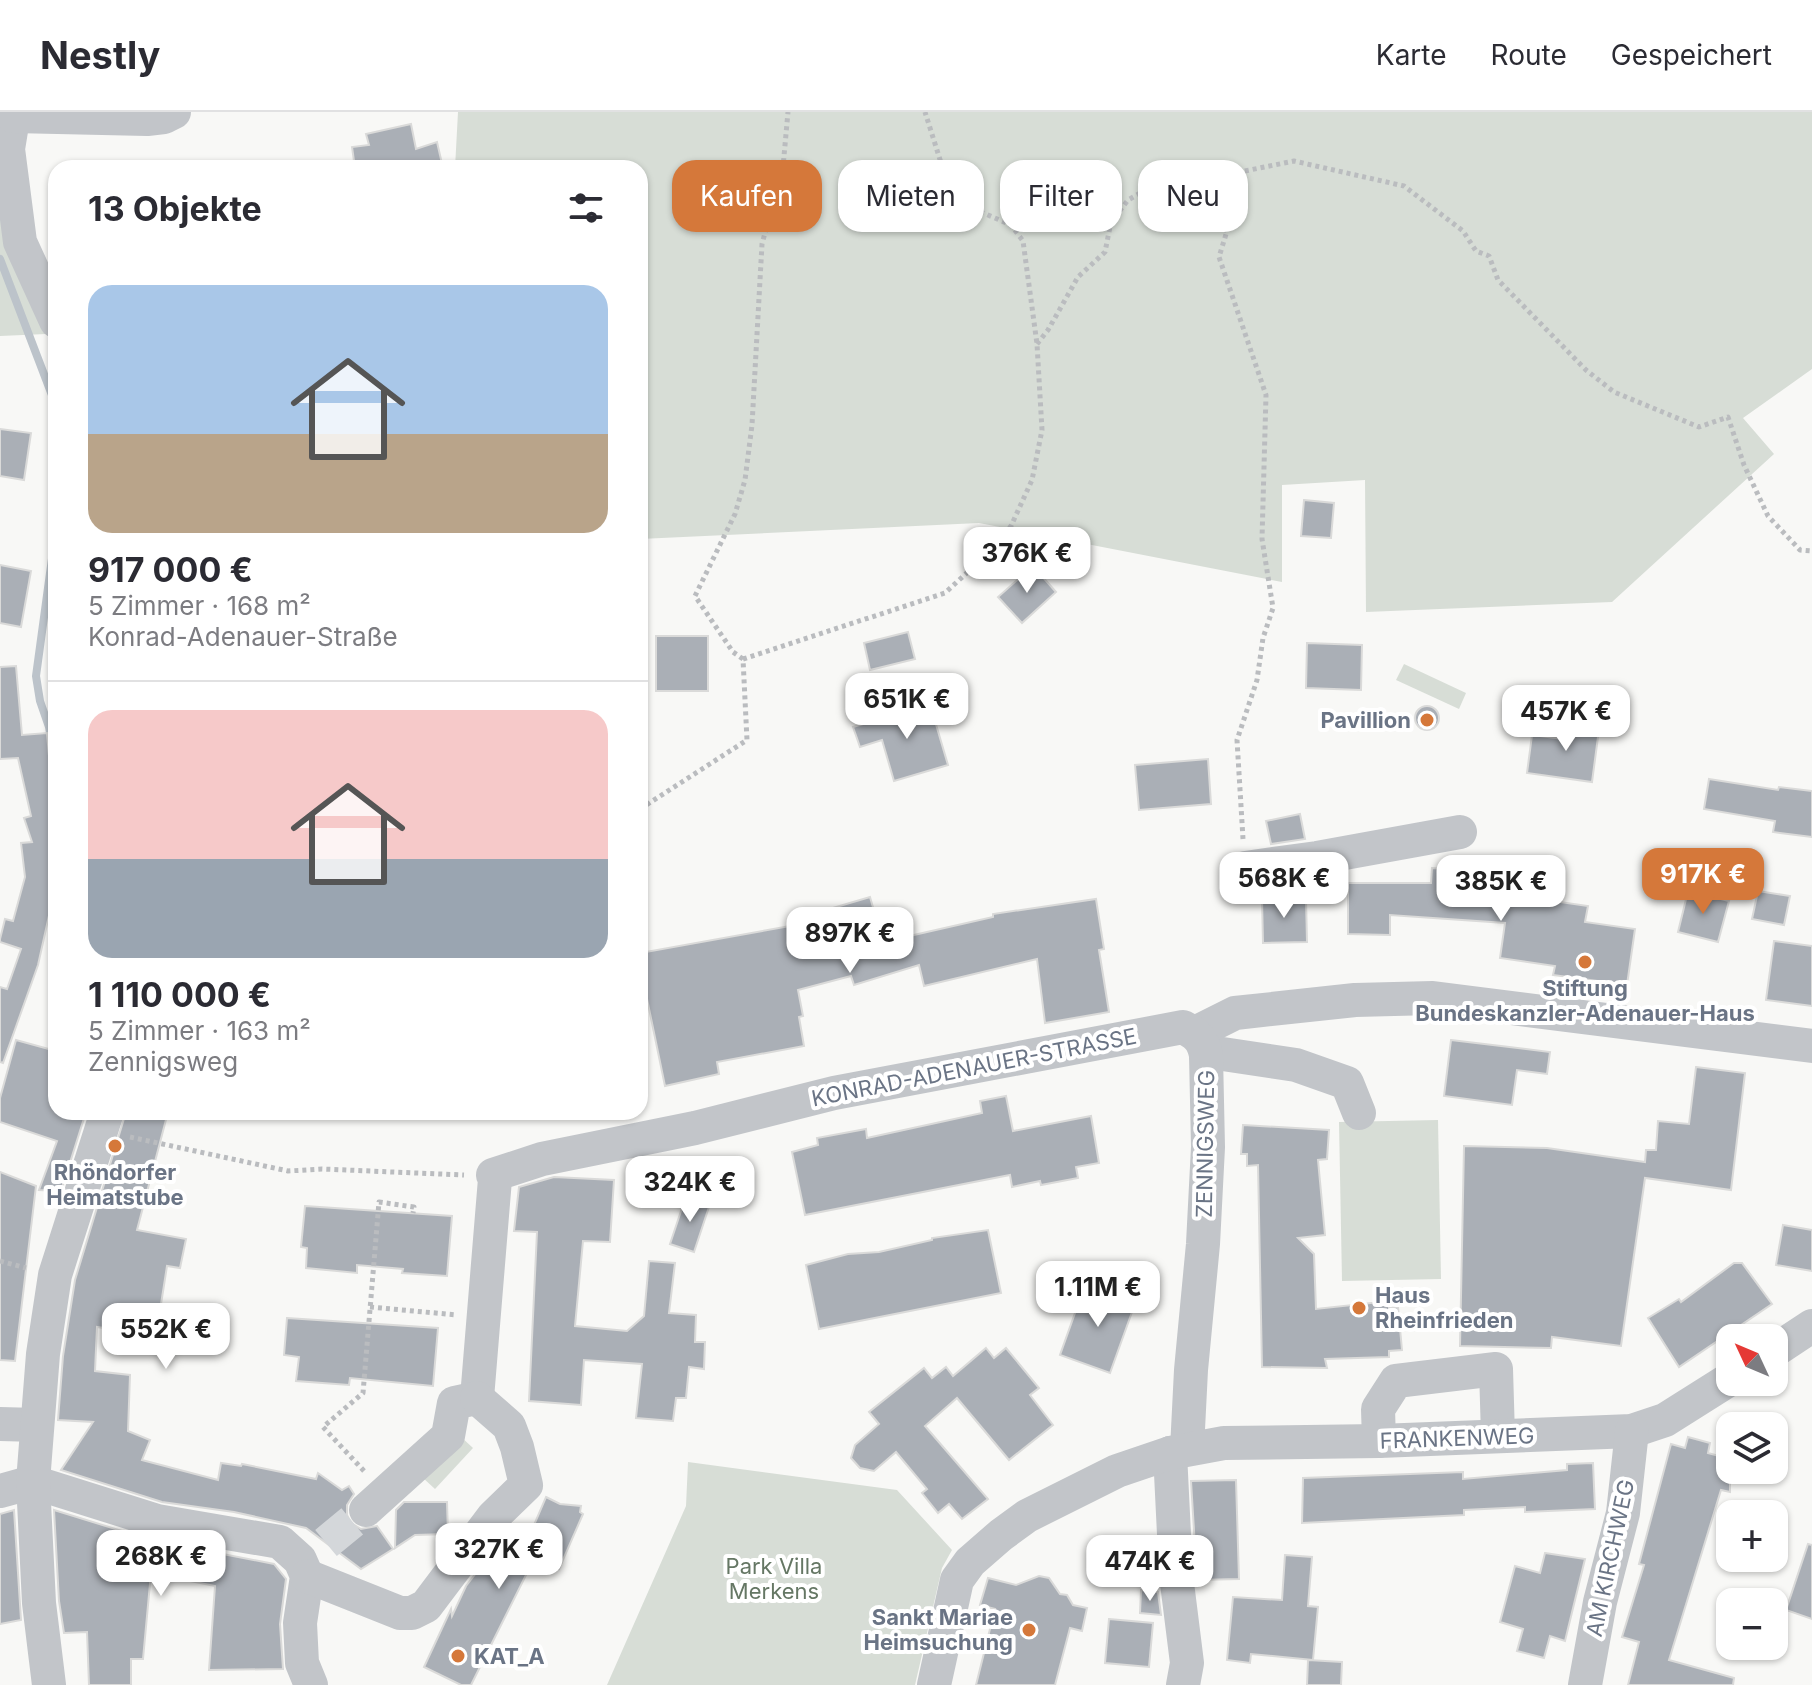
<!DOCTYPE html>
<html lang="de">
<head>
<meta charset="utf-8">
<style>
	:root { --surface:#fff; --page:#f7f7f7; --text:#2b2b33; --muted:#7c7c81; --line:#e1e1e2; --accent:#d5783a }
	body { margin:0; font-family:Inter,sans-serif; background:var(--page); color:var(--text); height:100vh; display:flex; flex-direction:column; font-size:30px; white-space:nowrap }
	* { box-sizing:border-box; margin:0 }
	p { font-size:26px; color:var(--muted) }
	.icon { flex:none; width:44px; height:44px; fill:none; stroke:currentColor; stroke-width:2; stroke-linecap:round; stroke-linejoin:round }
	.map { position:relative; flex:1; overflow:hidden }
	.details { position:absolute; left:48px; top:48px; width:600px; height:960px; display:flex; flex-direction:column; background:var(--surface); border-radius:24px; box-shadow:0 2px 6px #0004 }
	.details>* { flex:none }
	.hud { position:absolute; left:672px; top:48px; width:760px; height:72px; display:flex; gap:16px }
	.needle { width:52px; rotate:314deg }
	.tools { position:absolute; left:1716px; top:1212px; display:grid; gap:16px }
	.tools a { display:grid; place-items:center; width:72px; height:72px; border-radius:16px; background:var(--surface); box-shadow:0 2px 6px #0004; font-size:40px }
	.price { position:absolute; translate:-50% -68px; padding:0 18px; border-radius:16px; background:#fff; color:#222; font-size:26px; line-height:52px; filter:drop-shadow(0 2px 4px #0008) }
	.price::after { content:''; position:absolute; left:50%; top:48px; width:24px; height:18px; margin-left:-12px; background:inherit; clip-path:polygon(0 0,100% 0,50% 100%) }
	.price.current { background:var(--accent); color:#fff }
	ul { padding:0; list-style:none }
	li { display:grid; align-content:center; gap:16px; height:424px; padding:0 40px }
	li+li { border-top:2px solid var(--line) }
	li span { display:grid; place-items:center; height:248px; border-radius:24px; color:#555 }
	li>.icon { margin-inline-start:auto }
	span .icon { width:144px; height:144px; fill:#fffc; stroke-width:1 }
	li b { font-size:34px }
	h2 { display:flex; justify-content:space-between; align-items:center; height:96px; padding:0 40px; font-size:34px }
	.chip { padding:0 28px; border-radius:24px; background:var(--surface); box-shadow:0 2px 6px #0004; font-size:28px; line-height:72px }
	.chip.current { background:var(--accent); color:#fff }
	header { display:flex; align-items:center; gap:48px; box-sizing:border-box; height:112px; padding:0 40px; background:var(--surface); border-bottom:2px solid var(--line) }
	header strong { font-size:38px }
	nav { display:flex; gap:44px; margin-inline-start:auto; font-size:28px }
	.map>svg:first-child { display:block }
	.green { fill:#d7ddd6 }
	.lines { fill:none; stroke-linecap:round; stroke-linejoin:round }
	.stream { stroke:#bcc3ca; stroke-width:8 }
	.building { fill:#aaafb6; stroke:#dadad9; stroke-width:2 }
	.minor-tunnel { stroke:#d4d7da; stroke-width:34; stroke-dasharray:34 17; stroke-linecap:butt }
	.path { stroke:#babcbf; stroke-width:5; stroke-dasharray:4 4; stroke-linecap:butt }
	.minor { stroke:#c2c5c9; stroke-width:34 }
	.poi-dot { fill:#d5783a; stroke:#fff; stroke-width:3 }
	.labels { text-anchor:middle; stroke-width:8; stroke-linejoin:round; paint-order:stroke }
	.poi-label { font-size:22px; font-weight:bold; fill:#6a7485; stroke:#fff; text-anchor:end }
	.street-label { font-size:22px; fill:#6a7485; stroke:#fff }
	.park-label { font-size:22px; fill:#657764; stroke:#fff }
</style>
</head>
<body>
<header>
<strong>Nestly</strong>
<nav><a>Karte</a><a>Route</a><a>Gespeichert</a></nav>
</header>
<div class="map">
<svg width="1812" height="1573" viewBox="0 0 1812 1573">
	<rect width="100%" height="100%" fill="#f8f8f6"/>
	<!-- green -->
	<g class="green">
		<polygon points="458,0 1812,0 1812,257 1743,306 1774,342 1612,490 1366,500 1365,368 1282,373 1282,470 979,411 640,427 640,56 455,56"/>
		<polygon points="0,55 46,222 0,224"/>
		<polygon points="1404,552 1466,581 1459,597 1396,568"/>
		<polygon points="1438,1008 1441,1167 1342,1169 1339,1010"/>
		<polygon points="460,1324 473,1336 435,1377 422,1365"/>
		<polygon points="688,1350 897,1378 952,1438 942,1456 915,1573 607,1573 686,1394"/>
	</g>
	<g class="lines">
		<!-- stream -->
		<g class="stream">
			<polyline points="0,147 55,291 56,301"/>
			<polyline points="56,417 36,564 40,589 49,615 56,655"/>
		</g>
	</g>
	<!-- building -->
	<g class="building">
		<polygon points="411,12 416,37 437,30 443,56 355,56 352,35 369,33 366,22"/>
		<polygon points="0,317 31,321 24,368 0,364"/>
		<polygon points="1304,388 1334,391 1331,426 1301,424"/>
		<polygon points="0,453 31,459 21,515 0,511"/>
		<polygon points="1033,454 1056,480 1022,511 998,485"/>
		<polygon points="908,520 915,547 870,558 864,531"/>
		<rect x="656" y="524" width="52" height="55"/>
		<polygon points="1307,531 1362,533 1361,578 1306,576"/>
		<polygon points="16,554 22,623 47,621 52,678 56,677 56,789 52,790 38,853 3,951 0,950 0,875 7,877 21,837 0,830 0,827 5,807 13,809 25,765 21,731 32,730 24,706 31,704 18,646 0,647 0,555"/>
		<polygon points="930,592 948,653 894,669 882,628 860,635 853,615"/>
		<circle cx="1427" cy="606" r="12"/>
		<polygon points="1573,606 1600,610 1592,670 1527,661 1532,623 1570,628"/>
		<polygon points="1208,647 1211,692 1139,698 1135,653"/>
		<polygon points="1709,667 1778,678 1779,675 1812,679 1812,725 1773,720 1775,709 1704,697"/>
		<polygon points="1300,702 1305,727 1271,732 1266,709"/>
		<polygon points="1432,756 1478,760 1476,778 1588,794 1585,810 1635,817 1627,873 1553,863 1555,854 1500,846 1505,811 1390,803 1390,823 1348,822 1348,771 1431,771"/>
		<polygon points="1688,779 1729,789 1718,830 1678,820"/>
		<polygon points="1758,779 1790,784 1784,813 1752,807"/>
		<polygon points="870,785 883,830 993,805 993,802 1096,787 1104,837 1099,838 1109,900 1045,911 1037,847 924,874 919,853 854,873 851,864 798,878 803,904 799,905 804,934 717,950 719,962 665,974 640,853 640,841 818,809 816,801"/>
		<polygon points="1306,786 1307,830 1263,831 1262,787"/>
		<polygon points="1774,829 1812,834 1812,894 1766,888"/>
		<polygon points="16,928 56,939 56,1000 86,1000 61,1079 39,1078 57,1029 0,1010 0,986"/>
		<polygon points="1451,928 1550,940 1547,962 1517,958 1512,993 1444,984"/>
		<polygon points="1696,955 1745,961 1731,1078 1645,1066 1621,1234 1552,1225 1551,1236 1460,1234 1464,1034 1547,1036 1645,1050 1646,1038 1656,1038 1658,1009 1689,1012"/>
		<polygon points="1006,984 1013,1019 1091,1004 1099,1051 1076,1055 1078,1066 1041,1073 1040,1069 1012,1075 1010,1063 805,1103 792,1040 818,1033 817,1026 866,1017 867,1026 982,1001 980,989"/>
		<polygon points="126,1000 168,1000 137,1118 186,1127 180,1156 167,1154 156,1224 97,1215 95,1259 130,1263 128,1319 150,1328 142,1348 218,1368 221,1351 241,1354 242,1352 316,1367 318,1361 342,1378 349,1374 354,1382 347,1393 347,1403 351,1411 361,1417 377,1414 393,1437 361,1457 306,1416 234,1400 162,1390 61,1358 93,1310 58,1308 63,1244 75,1168"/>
		<polygon points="1243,1013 1329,1018 1327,1047 1318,1048 1325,1123 1298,1126 1314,1142 1316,1197 1389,1189 1389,1196 1398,1195 1402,1238 1389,1239 1389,1245 1325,1247 1327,1256 1262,1255 1258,1053 1247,1054 1247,1042 1241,1042"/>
		<polygon points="0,1060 36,1074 15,1249 0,1248"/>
		<polygon points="554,1065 614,1068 610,1130 583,1129 575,1214 627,1219 644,1204 649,1149 675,1151 669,1201 696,1203 695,1230 705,1230 704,1257 689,1255 686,1286 676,1286 673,1309 636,1306 642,1252 584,1248 581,1293 529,1289 537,1120 514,1119 519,1075"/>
		<polygon points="686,1084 710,1092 694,1140 670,1132"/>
		<polygon points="305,1094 452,1104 447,1164 402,1161 403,1157 357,1153 357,1161 306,1156 307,1136 301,1135"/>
		<polygon points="1783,1113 1812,1118 1812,1159 1776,1153"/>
		<polygon points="988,1118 1001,1181 819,1217 806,1153 848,1142 879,1140 932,1128 932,1126"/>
		<polygon points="1734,1151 1742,1151 1772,1192 1679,1255 1648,1206 1679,1187 1681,1190"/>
		<polygon points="1085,1173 1136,1189 1110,1261 1060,1243"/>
		<polygon points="287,1206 438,1216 433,1274 350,1266 349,1273 296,1269 299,1245 284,1243"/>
		<polygon points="986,1236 994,1246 1006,1236 1039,1276 1030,1283 1053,1313 1009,1348 957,1286 925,1314 988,1387 962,1407 949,1392 938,1401 922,1381 927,1377 896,1340 874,1359 860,1356 851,1346 855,1333 879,1312 869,1300 924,1256 932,1266 946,1255 953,1264"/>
		<polygon points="1688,1325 1710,1331 1708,1341 1730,1347 1730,1380 1721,1378 1669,1548 1734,1566 1733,1573 1628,1573 1639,1530 1622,1525 1644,1453 1639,1452 1671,1332 1685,1336"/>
		<polygon points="1593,1351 1595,1397 1525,1400 1525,1395 1464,1398 1464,1403 1302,1411 1303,1366 1463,1360 1463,1367 1567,1358 1567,1352"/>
		<polygon points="1236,1368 1239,1467 1197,1468 1191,1369"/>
		<polygon points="546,1385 560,1392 581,1394 580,1400 583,1402 559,1457 534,1447 471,1573 461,1573 424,1555 451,1497 452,1504 466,1474 514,1412 531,1420"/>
		<polygon points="404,1390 447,1390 448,1422 415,1423 395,1436 396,1398"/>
		<polygon points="14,1398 21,1508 0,1512 0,1402"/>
		<polygon points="54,1398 151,1428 274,1452 286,1467 280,1512 283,1557 209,1558 215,1474 151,1461 143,1547 131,1547 131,1573 89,1573 87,1520 64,1521 59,1489"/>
		<polygon points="1808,1432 1812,1433 1812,1507 1786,1498"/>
		<polygon points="1545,1441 1585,1447 1565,1529 1550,1524 1544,1546 1517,1539 1523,1517 1500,1510 1515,1454 1540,1461"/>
		<polygon points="1285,1443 1312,1445 1308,1494 1318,1495 1313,1548 1251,1542 1250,1551 1227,1548 1233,1485 1282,1488"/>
		<polygon points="1039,1464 1049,1466 1060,1482 1067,1483 1073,1493 1087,1496 1082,1519 1070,1516 1055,1573 976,1573 995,1497 980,1493 988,1466 1016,1473"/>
		<polygon points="1141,1478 1158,1480 1161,1503 1140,1501"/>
		<polygon points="1109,1507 1153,1511 1149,1555 1105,1551"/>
		<polygon points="1308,1548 1342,1550 1341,1573 1307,1573"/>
	</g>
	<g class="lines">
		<!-- minor-tunnel -->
		<polyline class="minor-tunnel" points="326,1431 366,1398"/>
		<!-- path -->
		<g class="path">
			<polyline points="1205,104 1224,67 1240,60 1294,49 1404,74 1463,119 1476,139 1489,144 1498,168 1586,258 1614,280 1699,315 1728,305 1744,353 1768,404 1800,438 1812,439"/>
			<polyline points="1037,232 1048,218 1078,165 1105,140 1111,110 1128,88 1156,72 1173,90 1205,104 1227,119 1219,145 1266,283 1262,427 1273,496 1263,526 1257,568 1237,628 1243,727"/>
			<polyline points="743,547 945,481 985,444 1011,414 1032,368 1042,318 1037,232 1023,129 1011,113 965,93 948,73 925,0"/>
			<polyline points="743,547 733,540 695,484 735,402 745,368 752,313 762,132 783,55 788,0"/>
			<polyline points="640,697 747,628 743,547"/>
			<polyline points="130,1025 288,1059 322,1057 464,1063"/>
			<polyline points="0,1149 26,1156"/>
			<polyline points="370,1195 457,1203"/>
			<polyline points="364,1359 323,1315 363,1281 379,1090 414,1095 413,1101"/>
		</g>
		<!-- minor -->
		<g class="minor">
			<polyline points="14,0 8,37 20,130 56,209"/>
			<polyline points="13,4 147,7 164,5 174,0"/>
			<polyline points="1245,756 1317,746 1460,720"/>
			<polyline points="1195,921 1235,901 1355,888 1433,886 1812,934"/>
			<polyline points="1206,943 1216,941 1296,953 1347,971 1359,1001"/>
			<polyline points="1774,1239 1812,1214"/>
			<path d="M477,1286l18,-219 -2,-4 49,-16 153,-31 139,-35 349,-66c14,7 20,13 23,28l2,92 -5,97 -12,126 -4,79"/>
			<polyline points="0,1312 37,1313"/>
			<polyline points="1379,1329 1378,1297 1396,1269 1496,1257 1498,1324"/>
			<polyline points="1170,1341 1176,1463 1187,1551 1183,1573"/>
			<polyline points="0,1379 33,1370 157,1409 280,1430 300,1448 307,1464 300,1511 302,1551 311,1573"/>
			<polyline points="366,1398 448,1324 454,1291 477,1286"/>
			<polyline points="307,1464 400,1501 412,1501 426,1494 493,1405 526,1373 517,1335 509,1314 477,1286"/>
			<polyline points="49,1573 39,1491 33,1370 43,1242 55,1163 107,1000"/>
			<polyline points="934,1573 957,1468 970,1450 1001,1423 1027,1404 1117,1359 1170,1341 1224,1331 1379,1329 1632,1319 1665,1308 1730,1267"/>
			<polyline points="1585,1573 1600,1490 1623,1401 1632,1319"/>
		</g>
	</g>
	<!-- markers -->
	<g class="poi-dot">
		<circle cx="1427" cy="608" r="8"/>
		<circle cx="1585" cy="850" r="8"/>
		<circle cx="115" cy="1034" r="8"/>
		<circle cx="1359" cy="1196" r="8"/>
		<circle cx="1029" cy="1518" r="8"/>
		<circle cx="458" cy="1544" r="8"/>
	</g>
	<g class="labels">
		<!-- poi labels -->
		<g class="poi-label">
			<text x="1411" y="616">Pavillion</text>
			<text x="1585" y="884" text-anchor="middle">Stiftung<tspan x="1585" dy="25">Bundeskanzler-Adenauer-Haus</tspan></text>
			<text x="115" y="1068" text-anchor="middle">Rhöndorfer<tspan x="115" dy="25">Heimatstube</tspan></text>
			<text x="1375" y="1191" text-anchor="start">Haus<tspan x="1375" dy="25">Rheinfrieden</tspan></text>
			<text x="1013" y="1513">Sankt Mariae<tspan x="1013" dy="25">Heimsuchung</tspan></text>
			<text x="474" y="1552" text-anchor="start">KAT_A</text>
		</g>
		<!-- street labels -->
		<g class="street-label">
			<text transform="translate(974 955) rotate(-11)" y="8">KONRAD-ADENAUER-STRASSE</text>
			<text transform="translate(1205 1032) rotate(-89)" y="8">ZENNIGSWEG</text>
			<text transform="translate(1457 1326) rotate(-2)" y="8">FRANKENWEG</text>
			<text transform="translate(1610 1446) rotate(-78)" y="8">AM KIRCHWEG</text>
		</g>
		<!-- park labels -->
		<g class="park-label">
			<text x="774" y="1462">Park Villa<tspan x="774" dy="25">Merkens</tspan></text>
		</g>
	</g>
</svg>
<div class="tools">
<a><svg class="needle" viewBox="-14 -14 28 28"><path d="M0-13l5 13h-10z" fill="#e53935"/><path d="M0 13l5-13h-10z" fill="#7c7c81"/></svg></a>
<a><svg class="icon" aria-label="layers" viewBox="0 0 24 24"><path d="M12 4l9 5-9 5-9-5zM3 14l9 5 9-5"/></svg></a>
<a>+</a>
<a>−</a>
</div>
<b class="price" style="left:1027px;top:483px">376K €</b>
<b class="price" style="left:907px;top:629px">651K €</b>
<b class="price" style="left:1566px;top:641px">457K €</b>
<b class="price current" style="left:1703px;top:804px">917K €</b>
<b class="price" style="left:1284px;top:808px">568K €</b>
<b class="price" style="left:1501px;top:811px">385K €</b>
<b class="price" style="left:850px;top:863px">897K €</b>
<b class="price" style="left:690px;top:1112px">324K €</b>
<b class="price" style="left:1098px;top:1217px">1.11M €</b>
<b class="price" style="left:166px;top:1259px">552K €</b>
<b class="price" style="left:499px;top:1479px">327K €</b>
<b class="price" style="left:161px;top:1486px">268K €</b>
<b class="price" style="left:1150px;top:1491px">474K €</b>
<div class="hud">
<a class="chip current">Kaufen</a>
<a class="chip">Mieten</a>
<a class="chip">Filter</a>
<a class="chip">Neu</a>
</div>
<section class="details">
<h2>13 Objekte<svg class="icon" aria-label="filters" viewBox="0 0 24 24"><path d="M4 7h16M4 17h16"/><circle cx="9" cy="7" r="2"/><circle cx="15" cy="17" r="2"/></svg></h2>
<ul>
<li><span style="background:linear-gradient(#a9c7e8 60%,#b9a48a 0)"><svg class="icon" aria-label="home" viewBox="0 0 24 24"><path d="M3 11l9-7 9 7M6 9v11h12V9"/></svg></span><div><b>917 000 €</b><p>5 Zimmer · 168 m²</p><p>Konrad-Adenauer-Straße</p></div></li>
<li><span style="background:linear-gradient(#f6c9c9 60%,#9aa5b1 0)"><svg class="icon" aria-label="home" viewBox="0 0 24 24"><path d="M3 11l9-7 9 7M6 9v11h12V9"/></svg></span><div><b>1 110 000 €</b><p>5 Zimmer · 163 m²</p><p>Zennigsweg</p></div></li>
</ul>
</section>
</div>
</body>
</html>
